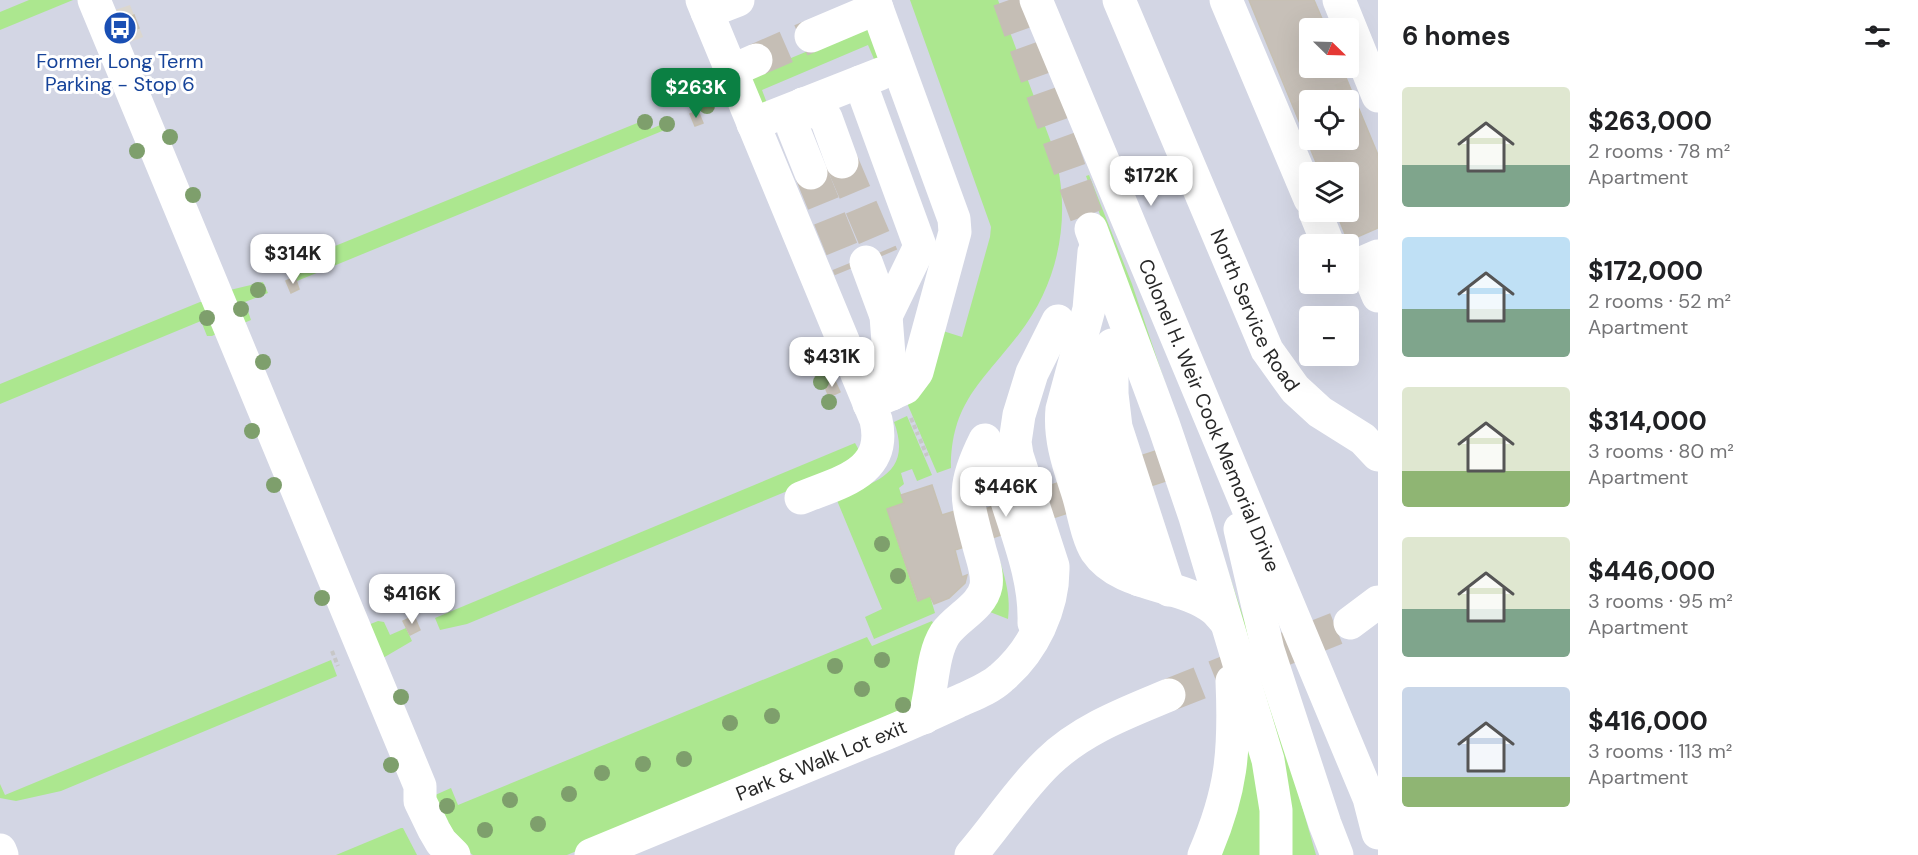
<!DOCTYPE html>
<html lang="en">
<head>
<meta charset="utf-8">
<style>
	:root { --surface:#fff; --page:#f6f6f6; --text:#202124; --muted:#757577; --accent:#0b8043 }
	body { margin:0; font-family:"DM Sans",sans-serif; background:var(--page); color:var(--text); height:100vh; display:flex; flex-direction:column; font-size:22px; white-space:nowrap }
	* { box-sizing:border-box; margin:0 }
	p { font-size:20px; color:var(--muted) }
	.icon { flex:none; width:33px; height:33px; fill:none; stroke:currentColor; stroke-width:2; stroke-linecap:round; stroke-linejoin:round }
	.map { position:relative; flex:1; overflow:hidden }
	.sheet { display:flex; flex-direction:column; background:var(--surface); width:540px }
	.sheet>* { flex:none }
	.needle { width:39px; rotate:113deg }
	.tools { position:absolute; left:1299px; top:18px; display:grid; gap:12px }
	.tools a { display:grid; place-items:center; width:60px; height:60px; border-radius:6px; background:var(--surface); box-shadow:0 6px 24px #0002; font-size:30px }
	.price { position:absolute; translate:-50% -51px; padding:0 14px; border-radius:12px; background:#fff; color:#222; font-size:20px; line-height:39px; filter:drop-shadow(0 2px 3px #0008) }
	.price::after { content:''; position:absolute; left:50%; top:36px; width:18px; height:14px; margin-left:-9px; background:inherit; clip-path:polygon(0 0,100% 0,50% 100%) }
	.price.on { background:var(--accent); color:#fff }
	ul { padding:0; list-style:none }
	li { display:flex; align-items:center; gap:18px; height:150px; padding:0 24px }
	li span { display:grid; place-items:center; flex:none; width:168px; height:120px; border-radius:6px; color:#555 }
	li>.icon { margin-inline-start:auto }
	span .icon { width:72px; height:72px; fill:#fffc; stroke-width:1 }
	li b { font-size:26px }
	h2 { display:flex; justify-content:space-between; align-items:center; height:72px; padding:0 24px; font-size:26px }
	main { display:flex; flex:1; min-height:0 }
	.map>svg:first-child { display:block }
	.airport { fill:#d3d6e4; fill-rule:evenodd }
	.green { fill:#ace78f }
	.plaza { fill:#dbd7cf }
	.building { fill:#c7c0b8; stroke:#c7c0b2; stroke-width:1.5; fill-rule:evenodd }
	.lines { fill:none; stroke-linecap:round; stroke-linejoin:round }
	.minor-tunnel { stroke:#c5beb5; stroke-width:33; stroke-dasharray:33 16; stroke-linecap:butt }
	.path { stroke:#c7c7c7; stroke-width:4; stroke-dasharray:4.5 3; stroke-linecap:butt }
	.minor { stroke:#fff; stroke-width:33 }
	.tree { fill:#7e9f6c }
	.labels { text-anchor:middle; stroke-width:6; stroke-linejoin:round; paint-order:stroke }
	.transit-label { font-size:20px; fill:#164399; stroke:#fff }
	.street-label { font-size:20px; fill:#282828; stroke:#fff }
</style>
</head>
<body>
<main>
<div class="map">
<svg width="1378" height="855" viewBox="0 0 1378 855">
	<rect width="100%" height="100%" fill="#ece3d8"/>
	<!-- airport -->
	<path class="airport" d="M0,0h1378v855h-1378zM1310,28h38v40h-38zM1310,100h38v40h-38zM1310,172h38v40h-38zM1310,244h38v40h-38zM1310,316h38v40h-38z"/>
	<!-- green -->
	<g class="green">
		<polygon points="29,0 73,0 0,30 0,12"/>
		<path d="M910,0h88l54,145c21,65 9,135 -33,189 -37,48 -68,69 -68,134l-14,5 -30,-70c27,-11 30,-46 36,-72l19,6 28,-100 1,-10z"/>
		<polygon points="871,25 884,57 874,59 868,45 762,90 768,106 762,105 752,79 755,73"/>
		<polygon points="647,119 651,129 669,121 672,127 297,281 292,270 313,255"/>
		<polygon points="1089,175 1132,284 1276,715 1316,855 1288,855 1103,223 1086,176"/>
		<polygon points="263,282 268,293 245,302 251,320 244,323 230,290"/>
		<polygon points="200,302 202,302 216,334 212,336 207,336 201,321 0,404 0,384"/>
		<path d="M907,416l25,59 -15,6 -5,-12 -11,4 3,11 -5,4 5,15 -17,6 30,91 13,-4 5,17 -61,26 -9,-22 17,-8 -46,-111c39,-16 77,-24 58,-76z"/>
		<polygon points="855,443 860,452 826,475 467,624 440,630 435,618"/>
		<path d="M992,538c9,27 20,53 16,81l-18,-7z"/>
		<polygon points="378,621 384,622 390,635 406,628 412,641 383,658 368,625"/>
		<polygon points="932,621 935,627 921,686 906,715 567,855 473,855 463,848 433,796 451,788 458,805 867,637 872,646"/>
		<polygon points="331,660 337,676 61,791 16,801 0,798 0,784 5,795"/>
		<polygon points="1243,743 1257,761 1265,855 1219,855"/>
		<polygon points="403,828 417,855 336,855 401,828"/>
	</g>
	<!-- plaza -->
	<polygon class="plaza" points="130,5 143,37 127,43 115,10"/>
	<!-- building -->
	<g class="building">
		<path d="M1249,0h65l12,28h-16v40h32l36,87v73l-30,13 -12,-29h12v-40h-28zM1310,100h38v40h-38z"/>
		<polygon points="134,15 139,28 130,31 125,19"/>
		<polygon points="698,111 703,123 695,126 690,114"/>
		<polygon points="295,277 299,289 291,293 286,281"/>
		<polygon points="834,379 840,392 829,397 824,384"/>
		<polygon points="1171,446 1181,476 955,550 962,577 967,575 965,583 949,598 934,604 930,596 918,601 887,509 904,503 901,495 932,485 942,515 955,511 958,519 1036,490"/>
		<polygon points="414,616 420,630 410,635 403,621"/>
	</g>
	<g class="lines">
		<!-- minor-tunnel -->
		<g class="minor-tunnel">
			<polyline points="1009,0 1091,229"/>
			<polyline points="756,60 811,36"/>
			<polyline points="1341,100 1353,95"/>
			<polyline points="1298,119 1310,114"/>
			<polyline points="842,162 882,256"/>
			<polyline points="811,173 850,269"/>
			<polyline points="1169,695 1350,623"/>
		</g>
		<!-- path -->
		<g class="path">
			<polyline points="911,418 918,435"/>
			<polyline points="920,439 927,456"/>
			<polyline points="332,651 338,666"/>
		</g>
		<!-- minor -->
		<g class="minor">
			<polyline points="94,0 420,786 420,801 434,830 441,842 454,855"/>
			<path d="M702,0l174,420c12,53 -36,62 -75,78"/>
			<path id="s1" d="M1036,0l333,798 9,35"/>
			<path id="s2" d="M1119,0l148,350 28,39 25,23 43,27 15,16"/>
			<polyline points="1226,0 1310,199"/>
			<polyline points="1339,0 1378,96"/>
			<polyline points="707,12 738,0"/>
			<polyline points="811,36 877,8"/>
			<polyline points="731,71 756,60"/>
			<polyline points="860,82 920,246 886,316"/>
			<polyline points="803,104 826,118 842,162"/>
			<polyline points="803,104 793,128 811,173"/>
			<polyline points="753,124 880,74"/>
			<polyline points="1315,212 1328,244"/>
			<polyline points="1091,229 1164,426 1195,517 1268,760 1276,810 1276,855"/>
			<path d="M1094,252l-5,57 -27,100c-3,30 7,57 16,85 5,16 9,43 18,57 25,37 86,32 118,58 4,3 8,9 12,13"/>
			<polyline points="1378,256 1364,262 1378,296"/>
			<polyline points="866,262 886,316 892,394"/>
			<polyline points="1112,345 1112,394 1116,427 1169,590"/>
			<polyline points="1093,359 1087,398 1089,425 1123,538 1139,580"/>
			<polyline points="869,404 905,388 917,372 955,232 954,219 874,0"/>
			<path d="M994,449c9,59 42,114 40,174"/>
			<polyline points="1240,529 1268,650 1325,824 1337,855"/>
			<polyline points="1350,623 1378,602"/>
			<path d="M924,718c9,-26 7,-62 21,-84 12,-17 37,-27 41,-48 2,-12 -3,-25 -6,-36 -13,-51 -20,-60 5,-110"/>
			<polyline points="0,850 2,855"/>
			<path id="s3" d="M591,855c91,-38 183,-75 274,-113 31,-12 62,-26 92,-40 15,-7 32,-13 44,-24 32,-27 53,-70 52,-112l-36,-111 -2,-13 4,-27 13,-42 26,-52"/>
			<path d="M971,855c26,-30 48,-65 77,-93 34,-33 78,-49 121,-67"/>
			<path d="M1204,855c28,-64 31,-105 28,-174"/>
		</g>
	</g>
	<!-- trees -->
	<g class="tree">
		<circle cx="707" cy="106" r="8"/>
		<circle cx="645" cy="122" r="8"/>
		<circle cx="667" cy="124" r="8"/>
		<circle cx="170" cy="137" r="8"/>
		<circle cx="137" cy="151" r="8"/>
		<circle cx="193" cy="195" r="8"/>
		<circle cx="258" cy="290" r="8"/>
		<circle cx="241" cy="309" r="8"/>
		<circle cx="207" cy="318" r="8"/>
		<circle cx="263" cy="362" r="8"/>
		<circle cx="821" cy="382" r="8"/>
		<circle cx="829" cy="402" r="8"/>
		<circle cx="252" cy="431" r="8"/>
		<circle cx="274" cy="485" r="8"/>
		<circle cx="882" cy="544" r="8"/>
		<circle cx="898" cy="576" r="8"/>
		<circle cx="322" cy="598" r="8"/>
		<circle cx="882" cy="660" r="8"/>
		<circle cx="835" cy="666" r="8"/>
		<circle cx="862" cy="689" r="8"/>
		<circle cx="401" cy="697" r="8"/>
		<circle cx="903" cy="705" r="8"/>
		<circle cx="772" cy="716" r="8"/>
		<circle cx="730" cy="723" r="8"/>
		<circle cx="684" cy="759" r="8"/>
		<circle cx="643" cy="764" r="8"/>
		<circle cx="391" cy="765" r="8"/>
		<circle cx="602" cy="773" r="8"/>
		<circle cx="569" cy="794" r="8"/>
		<circle cx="510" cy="800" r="8"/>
		<circle cx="447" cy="806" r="8"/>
		<circle cx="538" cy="824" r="8"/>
		<circle cx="485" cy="830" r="8"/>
	</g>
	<!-- icons -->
	<defs>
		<symbol id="bus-disc" viewBox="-11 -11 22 22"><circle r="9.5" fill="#1a4fb4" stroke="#fff"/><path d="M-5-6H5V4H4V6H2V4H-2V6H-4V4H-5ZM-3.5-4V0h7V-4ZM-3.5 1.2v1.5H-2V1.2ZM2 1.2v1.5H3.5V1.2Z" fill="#fff"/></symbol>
	</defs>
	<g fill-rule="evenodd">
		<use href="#bus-disc" x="101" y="9" width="38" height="38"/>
	</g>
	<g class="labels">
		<!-- transit labels -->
		<g class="transit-label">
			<text x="120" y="68">Former Long Term<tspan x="120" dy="23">Parking - Stop 6</tspan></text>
		</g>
		<!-- street labels -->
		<g class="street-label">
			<text dy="7" stroke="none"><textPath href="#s2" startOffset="339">North Service Road</textPath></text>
			<text dy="7" stroke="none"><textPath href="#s1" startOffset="450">Colonel H. Weir Cook Memorial Drive</textPath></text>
			<text dy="7" stroke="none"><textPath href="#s3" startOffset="249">Park &amp; Walk Lot exit</textPath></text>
		</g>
	</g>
</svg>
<div class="tools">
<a><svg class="needle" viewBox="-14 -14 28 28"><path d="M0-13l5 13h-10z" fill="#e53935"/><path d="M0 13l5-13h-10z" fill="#757577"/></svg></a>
<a><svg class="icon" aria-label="locate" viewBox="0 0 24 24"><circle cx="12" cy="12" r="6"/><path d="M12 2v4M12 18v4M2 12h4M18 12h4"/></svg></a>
<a><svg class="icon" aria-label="layers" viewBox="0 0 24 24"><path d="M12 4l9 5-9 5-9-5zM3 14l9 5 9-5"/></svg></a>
<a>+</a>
<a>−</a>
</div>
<b class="price on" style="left:696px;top:119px">$263K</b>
<b class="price" style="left:1151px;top:207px">$172K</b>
<b class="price" style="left:293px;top:285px">$314K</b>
<b class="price" style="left:832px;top:388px">$431K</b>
<b class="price" style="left:1006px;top:518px">$446K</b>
<b class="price" style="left:412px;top:625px">$416K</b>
</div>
<section class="sheet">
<h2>6 homes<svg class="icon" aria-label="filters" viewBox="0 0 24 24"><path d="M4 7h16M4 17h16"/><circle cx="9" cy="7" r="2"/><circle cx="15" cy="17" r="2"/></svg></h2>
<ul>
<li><span style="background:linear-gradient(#dfe7d0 65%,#7fa58c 0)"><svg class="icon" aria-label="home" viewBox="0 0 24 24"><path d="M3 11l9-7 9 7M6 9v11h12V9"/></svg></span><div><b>$263,000</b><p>2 rooms · 78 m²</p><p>Apartment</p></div></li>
<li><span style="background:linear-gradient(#bfe0f5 60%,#7fa58c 0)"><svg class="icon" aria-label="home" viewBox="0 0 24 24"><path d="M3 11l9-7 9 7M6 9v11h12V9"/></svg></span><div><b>$172,000</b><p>2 rooms · 52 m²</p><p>Apartment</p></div></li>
<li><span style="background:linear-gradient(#dfe7d0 70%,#8fb573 0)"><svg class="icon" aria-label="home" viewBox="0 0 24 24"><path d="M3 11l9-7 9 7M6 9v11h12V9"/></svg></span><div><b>$314,000</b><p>3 rooms · 80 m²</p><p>Apartment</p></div></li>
<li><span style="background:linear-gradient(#dfe7d0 60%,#7fa58c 0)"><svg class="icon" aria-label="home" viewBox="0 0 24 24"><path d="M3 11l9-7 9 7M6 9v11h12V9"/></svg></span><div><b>$446,000</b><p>3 rooms · 95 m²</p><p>Apartment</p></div></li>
<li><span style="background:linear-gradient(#c9d6e8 75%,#8fb573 0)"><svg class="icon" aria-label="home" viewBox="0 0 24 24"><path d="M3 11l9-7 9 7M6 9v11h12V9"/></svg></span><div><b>$416,000</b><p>3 rooms · 113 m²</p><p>Apartment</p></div></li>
</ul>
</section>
</main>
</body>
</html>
